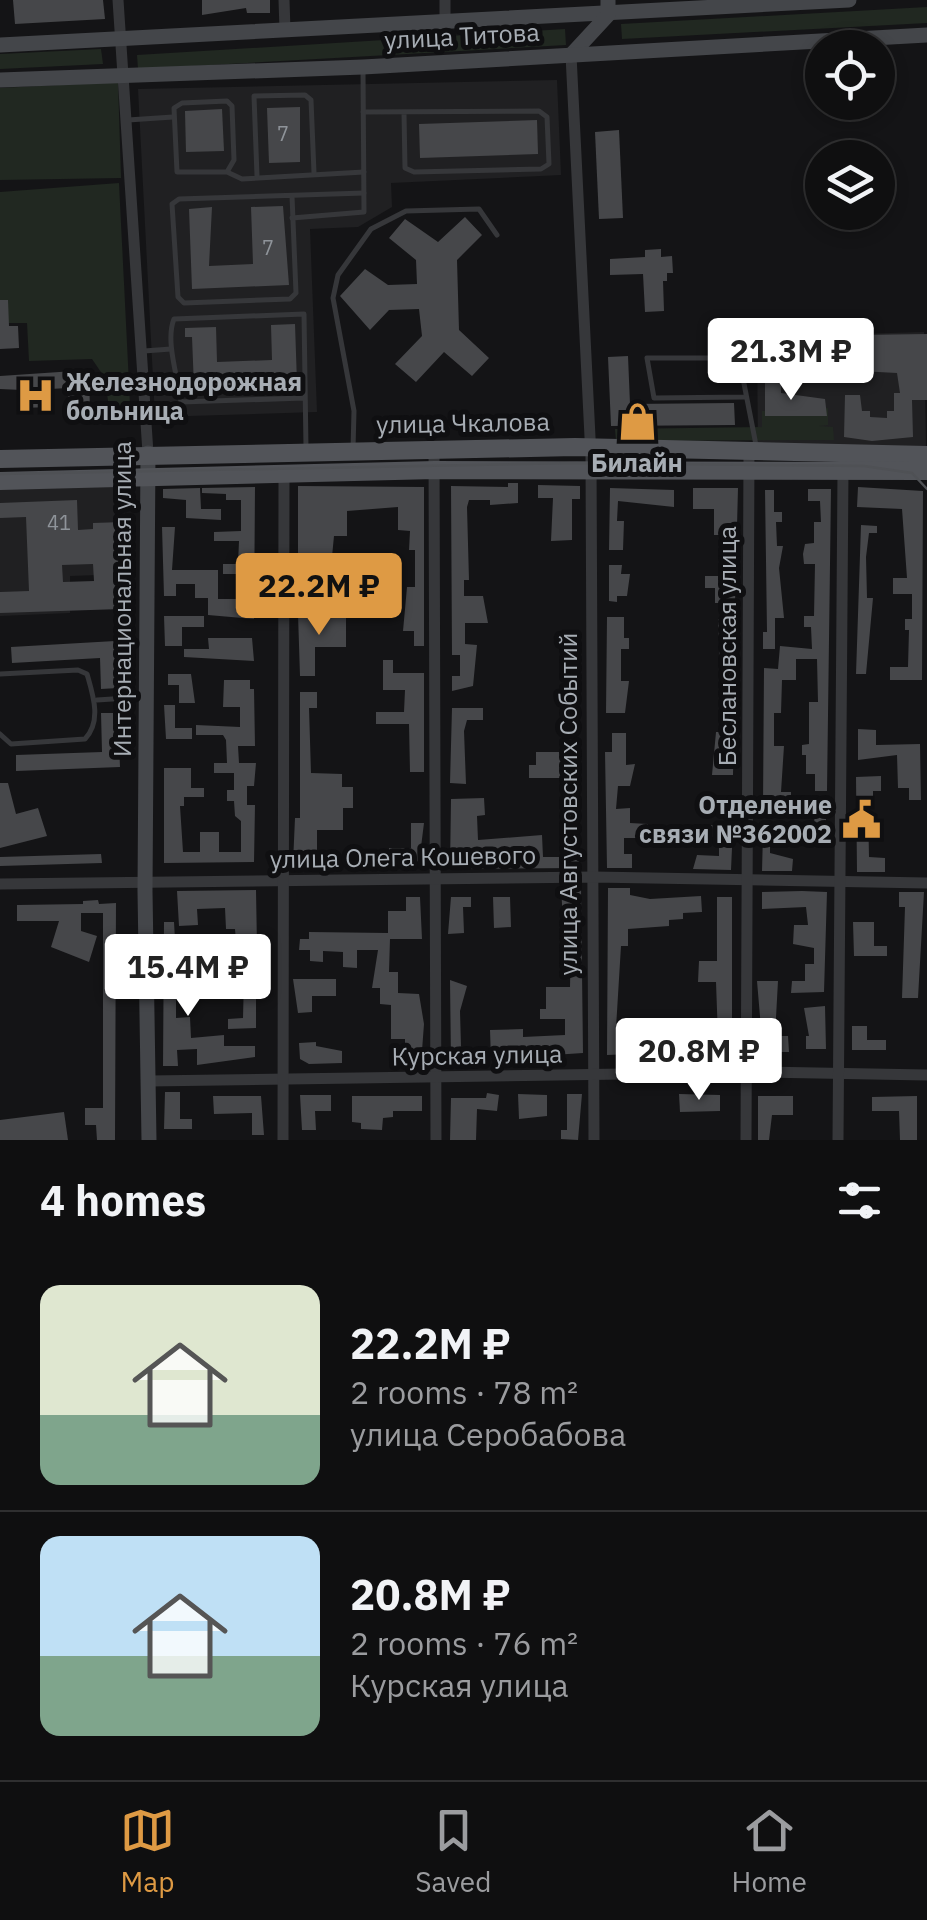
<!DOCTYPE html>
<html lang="en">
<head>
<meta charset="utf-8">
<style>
	:root { --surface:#0f0f10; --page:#1d1d1e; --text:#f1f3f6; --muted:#9b9c9f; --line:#2f2f30; --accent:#de9a44 }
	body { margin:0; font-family:"IBM Plex Sans",sans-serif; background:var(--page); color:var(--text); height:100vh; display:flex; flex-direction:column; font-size:38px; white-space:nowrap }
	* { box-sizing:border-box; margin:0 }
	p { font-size:32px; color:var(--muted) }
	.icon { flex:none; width:55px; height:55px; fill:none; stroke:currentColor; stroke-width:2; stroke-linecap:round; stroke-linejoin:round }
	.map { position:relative; height:1140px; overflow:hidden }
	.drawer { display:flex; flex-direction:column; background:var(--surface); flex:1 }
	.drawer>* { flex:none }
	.tools { position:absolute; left:805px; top:30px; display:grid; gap:20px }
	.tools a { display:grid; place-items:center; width:90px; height:90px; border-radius:50%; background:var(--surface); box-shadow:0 5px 15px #0003,0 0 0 2px var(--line); font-size:50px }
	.price { position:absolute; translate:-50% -85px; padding:0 22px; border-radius:10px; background:#fff; color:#222; font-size:32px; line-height:65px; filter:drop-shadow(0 2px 5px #0008) }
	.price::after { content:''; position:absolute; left:50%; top:60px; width:30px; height:22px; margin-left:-15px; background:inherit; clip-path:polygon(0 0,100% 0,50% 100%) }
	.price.on { background:var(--accent); color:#111 }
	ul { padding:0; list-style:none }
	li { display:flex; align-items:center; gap:30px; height:250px; padding:0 40px }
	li+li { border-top:2px solid var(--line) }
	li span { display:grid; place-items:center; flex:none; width:280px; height:200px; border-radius:20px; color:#555 }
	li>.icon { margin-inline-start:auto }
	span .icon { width:120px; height:120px; fill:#fffc; stroke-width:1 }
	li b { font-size:42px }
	h2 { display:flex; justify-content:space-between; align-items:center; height:120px; padding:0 40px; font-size:42px }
	.menu { display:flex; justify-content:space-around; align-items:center; height:140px; border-top:2px solid var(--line); background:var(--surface); font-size:28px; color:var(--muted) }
	.menu a { display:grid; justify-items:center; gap:5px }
	.menu .on { color:var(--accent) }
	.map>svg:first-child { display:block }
	.built { fill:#202022 }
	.green { fill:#212821 }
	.building { fill:#46474a; fill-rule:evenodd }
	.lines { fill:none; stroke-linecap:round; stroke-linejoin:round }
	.lane { stroke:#36373a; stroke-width:5 }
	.street { stroke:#36373a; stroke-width:11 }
	.secondary { stroke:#44464a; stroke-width:15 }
	.primary { stroke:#525459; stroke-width:18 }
	.tram { stroke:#4f5155; stroke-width:2.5 }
	.labels { text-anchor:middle; stroke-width:10; stroke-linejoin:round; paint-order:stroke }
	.number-label { font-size:20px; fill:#8f949a }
	.street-label { font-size:25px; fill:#a7adb4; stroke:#0f0f11 }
	.poi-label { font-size:25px; font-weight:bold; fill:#a7adb4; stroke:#0f0f11; text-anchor:start }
</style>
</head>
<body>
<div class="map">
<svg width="927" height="1140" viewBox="0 0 927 1140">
	<rect width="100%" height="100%" fill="#141416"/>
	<!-- built -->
	<g class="built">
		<polygon points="557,80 561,175 391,183 392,207 358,227 310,229 317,412 155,417 138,89"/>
		<polygon points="924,332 926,446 758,447 757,337"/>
		<polygon points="124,482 127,574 70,576 70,613 0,616 0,486"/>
	</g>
	<!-- green -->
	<g class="green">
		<polygon points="927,7 927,23 622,39 621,24"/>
		<polygon points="565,29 566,45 138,69 137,55"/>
		<polygon points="101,49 103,64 0,69 0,54"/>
		<polygon points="118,82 121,178 0,180 0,88"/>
		<polygon points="119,183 131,424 111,424 105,378 92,359 29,361 27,323 0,323 0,192"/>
		<polygon points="826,340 826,369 777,370 776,341"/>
		<polygon points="828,408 828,425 819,426 833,427 834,440 616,441 615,429 762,427 762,411"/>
	</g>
	<!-- building -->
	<g class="building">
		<polygon points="13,0 103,0 105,19 15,24"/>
		<polygon points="202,0 270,0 270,13 247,13 246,8 202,15"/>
		<polygon points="300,107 300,162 269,163 267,108"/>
		<polygon points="222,109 224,151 186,152 185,111"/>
		<polygon points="537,120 538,154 420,158 419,124"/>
		<polygon points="619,130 623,218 599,219 595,132"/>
		<polygon points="283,206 289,285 192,289 189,209 212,207 209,266 253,264 251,207"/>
		<polygon points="465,217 482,235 457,260 459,330 489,358 472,376 444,352 416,382 395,364 422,336 419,309 389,310 370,330 340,296 365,269 388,285 417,284 416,260 389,238 405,219 438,242"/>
		<polygon points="661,249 661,257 672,256 673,273 667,273 667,281 663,281 664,311 645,312 643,274 610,275 610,259 645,257 645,250"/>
		<polygon points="0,300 8,300 9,326 18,326 19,348 0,349"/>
		<polygon points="295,324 297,383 194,387 192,337 185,337 185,328 216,327 217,362 272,360 271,325"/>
		<polygon points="927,334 927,400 912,400 913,437 872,441 844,437 845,395 860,395 862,411 870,411 870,417 887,418 887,411 894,411 894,393 900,393 897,373 859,371 856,347 860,335"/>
		<polygon points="628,356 630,404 734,403 735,425 611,426 608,357"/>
		<polygon points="89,370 90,412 69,411 68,388 50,389 51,407 22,408 22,390 0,389 0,376"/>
		<polygon points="765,380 781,380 781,393 825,399 827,416 765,416"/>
		<polygon points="508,483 518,483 518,503 490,505 490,500 469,500 467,507 469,580 464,580 464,596 483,596 488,623 465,623 465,644 477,645 473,686 452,691 452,676 460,676 460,655 452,655 451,486 508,487"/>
		<polygon points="538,485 580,486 580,499 572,499 572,540 551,541 553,498 538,498"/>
		<polygon points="298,486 424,487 424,646 414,646 414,631 403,631 407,587 415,587 415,550 409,550 410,531 398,530 398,507 347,511 347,536 334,536 328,598 298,593"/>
		<polygon points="255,487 254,619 208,615 208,598 195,598 195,584 176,584 176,596 164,596 162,527 175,527 172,570 218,570 218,599 238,599 238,574 223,574 223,564 238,564 239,541 214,541 214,532 241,531 241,500 226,500 226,494 202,493 202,488"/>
		<polygon points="858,487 923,491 922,680 890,680 890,667 908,667 909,630 905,630 905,619 912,619 912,594 893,594 893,578 907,578 902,509 857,507"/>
		<polygon points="200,488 201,509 221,509 221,520 186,518 186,500 163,498 163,489"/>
		<polygon points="610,488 674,490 674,507 618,501 617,521 624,521 623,550 609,550"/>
		<polygon points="693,488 738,488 735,603 715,603 715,588 705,588 705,576 724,576 727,535 714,535 714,509 693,509"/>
		<polygon points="808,489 831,489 827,791 815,791 815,774 806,774 806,755 802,755 802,745 809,744 809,702 818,702 817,659 796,659 796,680 782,680 781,713 774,713 774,746 784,746 781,792 791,792 791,806 763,806 764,668 778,669 780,646 812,649 811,627 804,627 804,616 814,616 815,564 804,564 803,554 805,544 814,543 814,522 821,522 820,501 808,501"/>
		<polygon points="765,490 774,490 774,512 782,512 782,522 776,522 777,546 783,546 779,568 784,618 775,618 775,649 763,649 763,632 767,632"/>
		<path d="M77,500l1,30 15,-1v-6l30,-1 -2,87 -121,4v-21l29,-1 -3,-74 -26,1v-15zM93,564l1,17 -31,1 -1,-17z"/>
		<polygon points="861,525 877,526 877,533 869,533 866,557 867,598 873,598 866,674 856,674"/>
		<polygon points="609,565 622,565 621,574 630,574 627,596 617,596 617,602 609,601"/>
		<polygon points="298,614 346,615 346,647 315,647 315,676 300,676"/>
		<polygon points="164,616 204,616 204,627 182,627 182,646 165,646"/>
		<polygon points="607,617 624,617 624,638 629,638 629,649 621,649 621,681 629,681 625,713 606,713"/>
		<polygon points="718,619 735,619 735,683 721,682"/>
		<polygon points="208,638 252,638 254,661 184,657 184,649 209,649"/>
		<polygon points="115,641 118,688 101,689 100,658 12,663 11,647"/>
		<polygon points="383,660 393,660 393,673 424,673 424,772 410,772 409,724 376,724 376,712 404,712 405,690 383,690"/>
		<polygon points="168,674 191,674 195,703 179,703 179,685 168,685"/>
		<polygon points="224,680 250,680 250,689 254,689 255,746 238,746 239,763 256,763 254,786 247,786 247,805 255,805 254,862 164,863 164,768 191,768 191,788 204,788 204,797 184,797 184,806 180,806 183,852 200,852 200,832 219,832 219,852 241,852 241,821 235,816 234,801 227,801 227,790 234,790 234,773 214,773 214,763 227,763 226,740 223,735 196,735 196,725 240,727 240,707 223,707"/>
		<polygon points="300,692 317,692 317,708 309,708 311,773 342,774 342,787 353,787 353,808 343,808 343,830 317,830 317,853 332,853 332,864 293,863 295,818 300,818"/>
		<polygon points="164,705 175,705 175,728 192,728 192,739 166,739"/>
		<polygon points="452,708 483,708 483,720 467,720 464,731 466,784 450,783"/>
		<polygon points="101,713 118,713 120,767 16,771 16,755 102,752"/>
		<polygon points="858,729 876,730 876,745 920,744 921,800 909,800 909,788 898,788 897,755 858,760"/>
		<polygon points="716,732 734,732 733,775 712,775"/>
		<polygon points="612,733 626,733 626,765 635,764 630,786 618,786 616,809 630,808 630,823 648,824 648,838 624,838 624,854 632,854 632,868 607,868 605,752 612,752"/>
		<polygon points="536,752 572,752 579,809 579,868 450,869 451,799 484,798 485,815 477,816 478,840 542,835 543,857 568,857 562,778 529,778 529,765 536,765"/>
		<polygon points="881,776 881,791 873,791 873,807 868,807 869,857 885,858 885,872 857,872 856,777"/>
		<polygon points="0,783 8,783 16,814 38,808 47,836 0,848"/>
		<polygon points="815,808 826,808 826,838 800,838 800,827 814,827"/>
		<polygon points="411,823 424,823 419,863 389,863 389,848 411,848"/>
		<polygon points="710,825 733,826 731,870 693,869 697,855 719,856 719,837 709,837"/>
		<polygon points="763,833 770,833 770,853 793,859 792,871 762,871"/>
		<polygon points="101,854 102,863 0,866 0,857"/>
		<polygon points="561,887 581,888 583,1053 491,1059 490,1030 523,1029 523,1037 565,1035 565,1019 540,1019 540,1009 546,1009 546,987 570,987 571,936 569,921 563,921"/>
		<polygon points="608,888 630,888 630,895 650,899 701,896 702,912 683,913 683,919 669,920 669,926 628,929 628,946 621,946 616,1028 621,1028 621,1039 631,1039 632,1054 607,1055"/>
		<polygon points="256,890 257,947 245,948 245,940 236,941 235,929 226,929 225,908 197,909 198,925 179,926 177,891"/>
		<polygon points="802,891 827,892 824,992 791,993 792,981 805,981 805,964 814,964 814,948 793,944 794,925 808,925 806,907 762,909 762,892"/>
		<polygon points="899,892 924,892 918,998 902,998 905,907 899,907"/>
		<polygon points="406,897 420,897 422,939 390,939 389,972 398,972 398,993 419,994 424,1024 421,1064 394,1063 394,1054 405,1054 405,1039 391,1039 391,1005 380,1004 380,988 372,988 378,950 357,950 357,968 343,967 343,952 323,951 323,962 310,961 310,950 299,950 300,939 309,939 309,932 388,933 388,911 406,911"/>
		<polygon points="451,897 471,897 471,907 463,907 464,933 448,934"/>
		<polygon points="493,897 510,897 511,927 494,928"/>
		<polygon points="717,897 732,897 732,1052 713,1053 713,1038 718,1038 716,982 698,982 699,961 717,961"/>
		<polygon points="98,900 99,904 116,903 115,1140 97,1140 96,1125 85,1125 85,1108 103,1108 103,913 81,913 81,931 97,936 89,962 51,947 59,921 17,921 17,905 83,904 83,901"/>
		<polygon points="164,922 174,922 177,975 187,975 188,986 176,986 176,1018 190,1017 191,1038 224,1035 224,1046 255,1046 255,1057 197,1065 197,1049 177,1050 178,1066 163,1066"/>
		<polygon points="853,922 874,922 874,946 887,946 887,956 854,956"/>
		<polygon points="244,977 256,977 256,1028 228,1029 228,1019 243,1018"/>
		<polygon points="293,979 336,979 336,996 312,996 312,1012 298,1013"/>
		<polygon points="450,980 467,986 460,1011 461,1046 463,1052 474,1052 474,1062 451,1062"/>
		<polygon points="757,981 778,981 775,1036 788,1036 789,1052 763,1052"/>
		<polygon points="825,1006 826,1049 806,1049 806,1036 809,1036 804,1008"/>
		<polygon points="683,1024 684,1044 695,1043 695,1058 655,1058 655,1043 668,1043 667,1025"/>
		<polygon points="852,1026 867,1026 867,1040 886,1040 886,1050 852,1050"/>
		<polygon points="316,1042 316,1046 342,1051 342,1063 309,1064 300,1059 299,1043"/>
		<polygon points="165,1092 180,1092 180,1119 192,1119 192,1129 164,1129"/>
		<polygon points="487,1093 499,1095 497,1111 477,1109 476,1140 450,1140 451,1098 486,1098"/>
		<polygon points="518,1094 547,1095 547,1116 519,1119"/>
		<polygon points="567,1094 582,1094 578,1140 561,1139 561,1130 567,1130"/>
		<polygon points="679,1094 720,1095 720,1111 680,1112"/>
		<polygon points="300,1095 331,1095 331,1111 315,1111 316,1130 302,1130"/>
		<polygon points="213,1096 261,1096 264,1135 252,1135 252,1113 214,1114"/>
		<polygon points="352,1096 422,1096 422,1111 393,1111 393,1117 383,1118 382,1130 361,1129 361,1123 352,1122"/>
		<polygon points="758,1096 793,1096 793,1115 772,1115 769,1140 758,1140"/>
		<polygon points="917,1096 917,1140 900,1140 899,1111 872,1111 872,1097"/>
		<polygon points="64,1112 68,1140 0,1140 0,1120"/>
	</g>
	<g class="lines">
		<!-- lane -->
		<g class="lane">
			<polyline points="363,112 539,111 547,117 549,164 541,169 414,172 405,168 404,113"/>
			<polyline points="128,120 173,117"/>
			<polyline points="227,172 234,160 232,106 227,101 182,103 174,108 177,172 227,172 242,179 364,172"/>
			<polyline points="257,176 254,96 305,95 311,100 314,173"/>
			<polyline points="292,196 296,293 290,299 184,303 178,297 172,204 179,199 364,193"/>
			<polyline points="292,218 364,212 363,70"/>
			<polyline points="144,351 171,349"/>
			<polyline points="744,397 654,398 647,358 739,358 756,445"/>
			<path d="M304,398l-123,4c-3,-25 -16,-61 -7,-83l130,-5 2,134"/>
			<polyline points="353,449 354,411 333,298 338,275 371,229 406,211 479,209 497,235"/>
			<path d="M0,674l78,-4 9,4c6,21 15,47 -2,65l-74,5 -11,-10"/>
			<polyline points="97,700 143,697"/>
		</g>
		<!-- street -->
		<g class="street">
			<polyline points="118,0 148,453"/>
			<polyline points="284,0 285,30"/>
			<polyline points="445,21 445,0"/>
			<polyline points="571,55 591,457 594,1140"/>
			<polyline points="434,449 436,1140"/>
			<polyline points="0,884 594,877 927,883"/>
			<polyline points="149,1081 755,1072 927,1075"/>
			<polyline points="283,1140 284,473"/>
			<polyline points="746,1140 749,452"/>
			<polyline points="838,1140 843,471"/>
		</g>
		<!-- secondary -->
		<g class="secondary">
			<polyline points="0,45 849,0"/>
			<polyline points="571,55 608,15 608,0"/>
			<polyline points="0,80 363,67 927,35"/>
			<polyline points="148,453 145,891 149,1140"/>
		</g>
		<!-- primary -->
		<g class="primary">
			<polyline points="0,459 575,447 927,455"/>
			<polyline points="0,481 435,470 927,471"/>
		</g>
		<!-- tram -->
		<polyline class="tram" points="0,474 576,463 864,466 912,473 927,489"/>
	</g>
	<!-- icons -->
	<defs>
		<symbol id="hospital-bare" viewBox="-9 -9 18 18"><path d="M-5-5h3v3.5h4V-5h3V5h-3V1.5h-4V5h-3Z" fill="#de9a44" stroke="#0f0f11" stroke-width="2.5" paint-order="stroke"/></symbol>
		<symbol id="shop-bare" viewBox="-9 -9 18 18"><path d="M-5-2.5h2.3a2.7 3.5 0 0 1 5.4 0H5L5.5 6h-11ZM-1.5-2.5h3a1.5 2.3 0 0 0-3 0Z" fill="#de9a44" stroke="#0f0f11" stroke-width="2.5" paint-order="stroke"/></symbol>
		<symbol id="civic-bare" viewBox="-9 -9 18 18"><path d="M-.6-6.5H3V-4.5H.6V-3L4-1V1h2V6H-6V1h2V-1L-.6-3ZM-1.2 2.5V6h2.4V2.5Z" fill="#de9a44" stroke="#0f0f11" stroke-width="2.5" paint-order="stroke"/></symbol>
	</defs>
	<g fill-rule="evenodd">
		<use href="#hospital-bare" x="8" y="368" width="55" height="55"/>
		<use href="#shop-bare" x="610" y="394" width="55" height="55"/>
		<use href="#civic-bare" x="834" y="792" width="55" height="55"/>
	</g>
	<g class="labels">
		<!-- number labels -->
		<g class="number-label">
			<text x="283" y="141">7</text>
			<text x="268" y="255">7</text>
			<text x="59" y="530">41</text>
		</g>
		<!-- street labels -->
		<g class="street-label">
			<text transform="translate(462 36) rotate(-3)" y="9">улица Титова</text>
			<text transform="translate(463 423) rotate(-1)" y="9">улица Чкалова</text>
			<text transform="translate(122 599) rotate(-90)" y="9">Интернациональная улица</text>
			<text transform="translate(727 646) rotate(-90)" y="9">Беслановская улица</text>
			<text transform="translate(568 804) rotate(-90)" y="9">улица Августовских Событий</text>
			<text transform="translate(403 857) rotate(-1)" y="9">улица Олега Кошевого</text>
			<text transform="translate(477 1055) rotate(-1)" y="9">Курская улица</text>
		</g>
		<!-- poi labels -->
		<g class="poi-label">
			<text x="66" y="391">Железнодорожная<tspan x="66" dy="29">больница</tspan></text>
			<text x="637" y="472" text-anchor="middle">Билайн</text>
			<text x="832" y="814" text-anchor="end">Отделение<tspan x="832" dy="29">связи №362002</tspan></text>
		</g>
	</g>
</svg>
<div class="tools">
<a><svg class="icon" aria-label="locate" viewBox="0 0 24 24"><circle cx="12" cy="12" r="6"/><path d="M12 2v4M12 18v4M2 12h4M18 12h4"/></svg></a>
<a><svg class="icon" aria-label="layers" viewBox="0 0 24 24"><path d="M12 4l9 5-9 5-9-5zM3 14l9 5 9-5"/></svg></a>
</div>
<b class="price" style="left:791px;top:403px">21.3M ₽</b>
<b class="price on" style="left:319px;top:638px">22.2M ₽</b>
<b class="price" style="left:188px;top:1019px">15.4M ₽</b>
<b class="price" style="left:699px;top:1103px">20.8M ₽</b>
</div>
<section class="drawer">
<h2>4 homes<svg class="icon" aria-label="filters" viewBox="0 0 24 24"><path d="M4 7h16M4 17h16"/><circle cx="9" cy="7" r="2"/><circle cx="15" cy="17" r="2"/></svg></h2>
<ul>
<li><span style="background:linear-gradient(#dfe7d0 65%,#7fa58c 0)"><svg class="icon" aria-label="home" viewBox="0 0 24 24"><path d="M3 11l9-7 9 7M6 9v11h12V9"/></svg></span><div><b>22.2M ₽</b><p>2 rooms · 78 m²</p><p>улица Серобабова</p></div></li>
<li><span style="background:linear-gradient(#bfe0f5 60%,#7fa58c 0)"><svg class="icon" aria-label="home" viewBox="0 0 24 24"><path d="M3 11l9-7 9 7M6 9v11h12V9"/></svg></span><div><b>20.8M ₽</b><p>2 rooms · 76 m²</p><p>Курская улица</p></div></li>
</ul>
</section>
<nav class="menu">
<a class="on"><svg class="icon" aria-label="map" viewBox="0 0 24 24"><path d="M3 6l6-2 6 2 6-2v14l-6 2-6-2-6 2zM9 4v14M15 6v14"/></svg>Map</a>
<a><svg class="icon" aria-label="saved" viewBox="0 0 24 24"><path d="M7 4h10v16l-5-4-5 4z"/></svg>Saved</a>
<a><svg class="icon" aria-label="home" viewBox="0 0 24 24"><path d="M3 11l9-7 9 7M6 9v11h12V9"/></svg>Home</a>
</nav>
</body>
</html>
